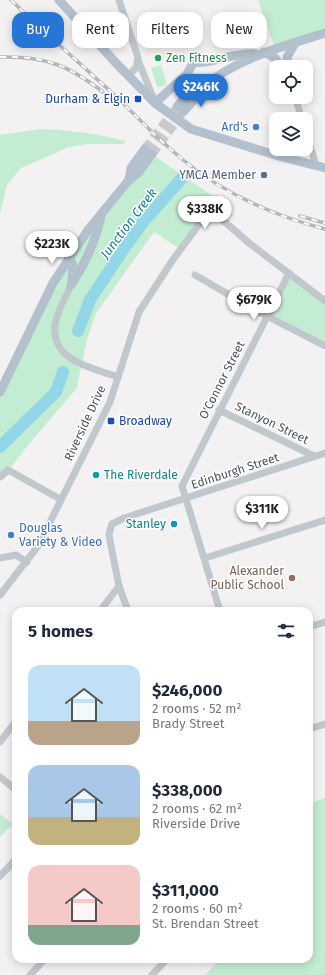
<!DOCTYPE html>
<html lang="en">
<head>
<meta charset="utf-8">
<style>
	:root { --surface:#fff; --page:#f6f6f7; --text:#1f2937; --muted:#747a83; --accent:#2676d8 }
	body { margin:0; font-family:"Fira Sans",sans-serif; background:var(--page); color:var(--text); height:100vh; display:flex; flex-direction:column; font-size:15px; white-space:nowrap }
	* { box-sizing:border-box; margin:0 }
	p { font-size:13px; color:var(--muted) }
	.icon { flex:none; width:22px; height:22px; fill:none; stroke:currentColor; stroke-width:2; stroke-linecap:round; stroke-linejoin:round }
	.map { position:relative; flex:1; overflow:hidden }
	.details { position:absolute; left:12px; top:607px; width:301px; height:356px; display:flex; flex-direction:column; background:var(--surface); border-radius:12px; box-shadow:0 2px 10px #0003 }
	.details>* { flex:none }
	.top-card { position:absolute; left:12px; top:12px; width:301px; height:36px; display:flex; gap:8px }
	.tools { position:absolute; left:269px; top:60px; display:grid; gap:8px }
	.tools a { display:grid; place-items:center; width:44px; height:44px; border-radius:8px; background:var(--surface); box-shadow:0 2px 10px #0003; font-size:20px }
	.price { position:absolute; translate:-50% -34px; padding:0 9px; border-radius:14px; background:#fff; color:#222; font-size:13px; line-height:26px; filter:drop-shadow(0 1px 2px #0008) }
	.price::after { content:''; position:absolute; left:50%; top:24px; width:12px; height:9px; margin-left:-6px; background:inherit; clip-path:polygon(0 0,100% 0,50% 100%) }
	.price.selected { background:var(--accent); color:#fff }
	ul { padding:0; list-style:none }
	li { display:flex; align-items:center; gap:12px; height:100px; padding:0 16px }
	li span { display:grid; place-items:center; flex:none; width:112px; height:80px; border-radius:12px; color:#555 }
	li>.icon { margin-inline-start:auto }
	span .icon { width:48px; height:48px; fill:#fffc; stroke-width:1 }
	li b { font-size:17px }
	h2 { display:flex; justify-content:space-between; align-items:center; height:48px; padding:0 16px; font-size:17px }
	.chip { padding:0 14px; border-radius:12px; background:var(--surface); box-shadow:0 2px 10px #0003; font-size:14px; line-height:36px }
	.chip.selected { background:var(--accent); color:#fff }
	.map>svg:first-child { display:block }
	.green { fill:#c3edd3 }
	.lines { fill:none; stroke-linecap:round; stroke-linejoin:round }
	.river { stroke:#93d6e7; stroke-width:12 }
	.major-tunnel { stroke:#c9cacc; stroke-width:9; stroke-dasharray:9 4.5; stroke-linecap:butt }
	.minor { stroke:#c0c8ce; stroke-width:7 }
	.major { stroke:#b3c0cd; stroke-width:9 }
	.rail-casing { stroke:#b3b6ba; stroke-width:3.5 }
	.rail { stroke:#fff; stroke-width:2; stroke-dasharray:6; stroke-linecap:butt }
	.leisure-dot { fill:#2e9e5b; stroke:#fff; stroke-width:1.5 }
	.transit-dot { fill:#1a4fb4; stroke:#fff; stroke-width:1.5 }
	.shop-dot { fill:#3f7fe0; stroke:#fff; stroke-width:1.5 }
	.service-dot { fill:#5c6f8a; stroke:#fff; stroke-width:1.5 }
	.culture-dot { fill:#0f9aa8; stroke:#fff; stroke-width:1.5 }
	.education-dot { fill:#8d6e63; stroke:#fff; stroke-width:1.5 }
	.labels { text-anchor:middle; stroke-width:3; stroke-linejoin:round; paint-order:stroke }
	.leisure-label { font-size:12px; fill:#27864d; stroke:#fff; text-anchor:start }
	.transit-label { font-size:12px; fill:#164399; stroke:#fff; text-anchor:end }
	.shop-label { font-size:12px; fill:#366cbe; stroke:#fff; text-anchor:end }
	.service-label { font-size:12px; fill:#4e5e75; stroke:#fff; text-anchor:end }
	.street-label { font-size:12px; fill:#4a545d; stroke:#fff }
	.culture-label { font-size:12px; fill:#0d838f; stroke:#fff; text-anchor:start }
	.education-label { font-size:12px; fill:#785e54; stroke:#fff; text-anchor:end }
	.water-label { font-size:13px; font-style:italic; fill:#167c95; stroke:#fff }
</style>
</head>
<body>
<div class="map">
<svg width="325" height="975" viewBox="0 0 325 975">
	<rect width="100%" height="100%" fill="#f3f1f1"/>
	<!-- green -->
	<g class="green">
		<polygon points="258,0 325,0 325,32 275,48"/>
		<polygon points="161,65 167,85 157,87 151,68"/>
		<path d="M39,129c29,1 58,4 86,12l-1,3h-37l-18,3 -48,21 -14,17 -7,29v-79z"/>
		<polygon points="153,155 214,197 180,249 154,232 96,313 86,343 77,388 28,445 9,470 0,477 0,391 52,283"/>
		<polygon points="288,273 325,301 325,345 267,316"/>
		<polygon points="325,798 325,975 205,975 220,959 309,959 309,804"/>
		<polygon points="0,814 13,824 0,837"/>
	</g>
	<g class="lines">
		<!-- river -->
		<g class="river">
			<polyline points="78,331 90,300 123,250 144,221 183,177"/>
			<polyline points="0,447 56,392 63,372"/>
		</g>
		<!-- major-tunnel -->
		<g class="major-tunnel">
			<polyline points="145,149 175,110"/>
			<polyline points="152,154 183,112"/>
		</g>
		<!-- minor -->
		<g class="minor">
			<polyline points="119,0 138,58 136,68 128,75"/>
			<polyline points="138,60 155,102"/>
			<polyline points="295,97 302,119"/>
			<polyline points="306,133 316,165"/>
			<polyline points="195,275 257,311 325,346"/>
			<path d="M71,285c-5,12 -14,26 -16,40 -4,36 37,43 63,52"/>
			<polyline points="219,410 314,456"/>
			<polyline points="0,477 8,470 60,499"/>
			<polyline points="0,558 16,555 27,562"/>
			<polyline points="205,558 325,520"/>
			<polyline points="0,595 38,546 110,402 139,312 172,261 206,215 210,213 218,216 249,243 325,301"/>
			<polyline points="100,611 119,586"/>
			<polyline points="128,611 119,586 110,541 109,534 112,524 124,518 325,453"/>
			<polyline points="220,611 182,486 289,273"/>
			<polyline points="309,627 325,622"/>
			<polyline points="309,729 325,724"/>
			<polyline points="0,742 16,721"/>
			<polyline points="0,777 16,790"/>
			<polyline points="0,876 16,859"/>
			<polyline points="30,975 45,959"/>
			<polyline points="152,975 167,959"/>
		</g>
		<!-- major -->
		<g class="major">
			<polyline points="59,0 115,62 155,103 191,129 282,157 325,168"/>
			<polyline points="264,52 275,58 281,67"/>
			<polyline points="288,67 287,57 295,43"/>
			<path d="M155,103l32,-29 6,-11c23,0 41,-11 63,-9"/>
			<path d="M177,107c3,-4 6,-9 10,-11 3,-3 8,-3 11,-6 40,-32 79,-42 127,-57"/>
			<polyline points="183,112 193,101 196,92"/>
			<polyline points="129,180 131,168 145,149"/>
			<polyline points="69,258 73,266 72,281"/>
			<path d="M71,285c14,-21 25,-45 30,-69"/>
			<polyline points="0,392 53,283 88,230 129,180 138,173 152,154"/>
		</g>
		<defs>
			<g id="rail">
				<path d="M11,0c32,31 65,60 98,90 25,23 47,48 73,69 42,35 90,56 143,70"/>
				<path d="M0,57c45,-1 68,8 103,35"/>
				<polyline points="300,216 325,223"/>
			</g>
		</defs>
		<!-- rail casing -->
		<use href="#rail" class="rail-casing"/>
		<!-- rail -->
		<use href="#rail" class="rail"/>
	</g>
	<!-- markers -->
	<circle class="leisure-dot" cx="158" cy="58" r="4"/>
	<g class="transit-dot">
		<rect x="134" y="95" width="8" height="8" rx="2"/>
		<rect x="107" y="417" width="8" height="8" rx="2"/>
	</g>
	<g class="shop-dot">
		<circle cx="256" cy="127" r="4"/>
		<circle cx="11" cy="535" r="4"/>
	</g>
	<circle class="service-dot" cx="264" cy="175" r="4"/>
	<g class="culture-dot">
		<circle cx="96" cy="475" r="4"/>
		<circle cx="174" cy="524" r="4"/>
	</g>
	<circle class="education-dot" cx="292" cy="578" r="4"/>
	<g class="labels">
		<!-- leisure labels -->
		<g class="leisure-label">
			<text x="166" y="62">Zen Fitness</text>
		</g>
		<!-- transit labels -->
		<g class="transit-label">
			<text x="130" y="103">Durham &amp; Elgin</text>
			<text x="119" y="425" text-anchor="start">Broadway</text>
		</g>
		<!-- shop labels -->
		<g class="shop-label">
			<text x="248" y="131">Ard's</text>
			<text x="19" y="532" text-anchor="start">Douglas<tspan x="19" dy="14">Variety &amp; Video</tspan></text>
		</g>
		<!-- service labels -->
		<g class="service-label">
			<text x="256" y="179">YMCA Member</text>
		</g>
		<!-- street labels -->
		<g class="street-label">
			<text transform="translate(222 380) rotate(-63)" y="4">O'Connor Street</text>
			<text transform="translate(85 423) rotate(-65)" y="4">Riverside Drive</text>
			<text transform="translate(272 423) rotate(26)" y="4">Stanyon Street</text>
			<text transform="translate(235 471) rotate(-18)" y="4">Edinburgh Street</text>
		</g>
		<!-- culture labels -->
		<g class="culture-label">
			<text x="104" y="479">The Riverdale</text>
			<text x="166" y="528" text-anchor="end">Stanley</text>
		</g>
		<!-- education labels -->
		<g class="education-label">
			<text x="284" y="575">Alexander<tspan x="284" dy="14">Public School</tspan></text>
		</g>
		<!-- water labels -->
		<g class="water-label">
			<text transform="translate(128 223) rotate(-53)" y="5">Junction Creek</text>
		</g>
	</g>
</svg>
<div class="tools">
<a><svg class="icon" aria-label="locate" viewBox="0 0 24 24"><circle cx="12" cy="12" r="6"/><path d="M12 2v4M12 18v4M2 12h4M18 12h4"/></svg></a>
<a><svg class="icon" aria-label="layers" viewBox="0 0 24 24"><path d="M12 4l9 5-9 5-9-5zM3 14l9 5 9-5"/></svg></a>
</div>
<b class="price selected" style="left:201px;top:108px">$246K</b>
<b class="price" style="left:205px;top:230px">$338K</b>
<b class="price" style="left:52px;top:265px">$223K</b>
<b class="price" style="left:254px;top:321px">$679K</b>
<b class="price" style="left:262px;top:530px">$311K</b>
<div class="top-card">
<a class="chip selected">Buy</a>
<a class="chip">Rent</a>
<a class="chip">Filters</a>
<a class="chip">New</a>
</div>
<section class="details">
<h2>5 homes<svg class="icon" aria-label="filters" viewBox="0 0 24 24"><path d="M4 7h16M4 17h16"/><circle cx="9" cy="7" r="2"/><circle cx="15" cy="17" r="2"/></svg></h2>
<ul>
<li><span style="background:linear-gradient(#bfe0f5 70%,#b9a48a 0)"><svg class="icon" aria-label="home" viewBox="0 0 24 24"><path d="M3 11l9-7 9 7M6 9v11h12V9"/></svg></span><div><b>$246,000</b><p>2 rooms · 52 m²</p><p>Brady Street</p></div></li>
<li><span style="background:linear-gradient(#a9c7e8 65%,#c2b280 0)"><svg class="icon" aria-label="home" viewBox="0 0 24 24"><path d="M3 11l9-7 9 7M6 9v11h12V9"/></svg></span><div><b>$338,000</b><p>2 rooms · 62 m²</p><p>Riverside Drive</p></div></li>
<li><span style="background:linear-gradient(#f6c9c9 75%,#7fa58c 0)"><svg class="icon" aria-label="home" viewBox="0 0 24 24"><path d="M3 11l9-7 9 7M6 9v11h12V9"/></svg></span><div><b>$311,000</b><p>2 rooms · 60 m²</p><p>St. Brendan Street</p></div></li>
</ul>
</section>
</div>
</body>
</html>
